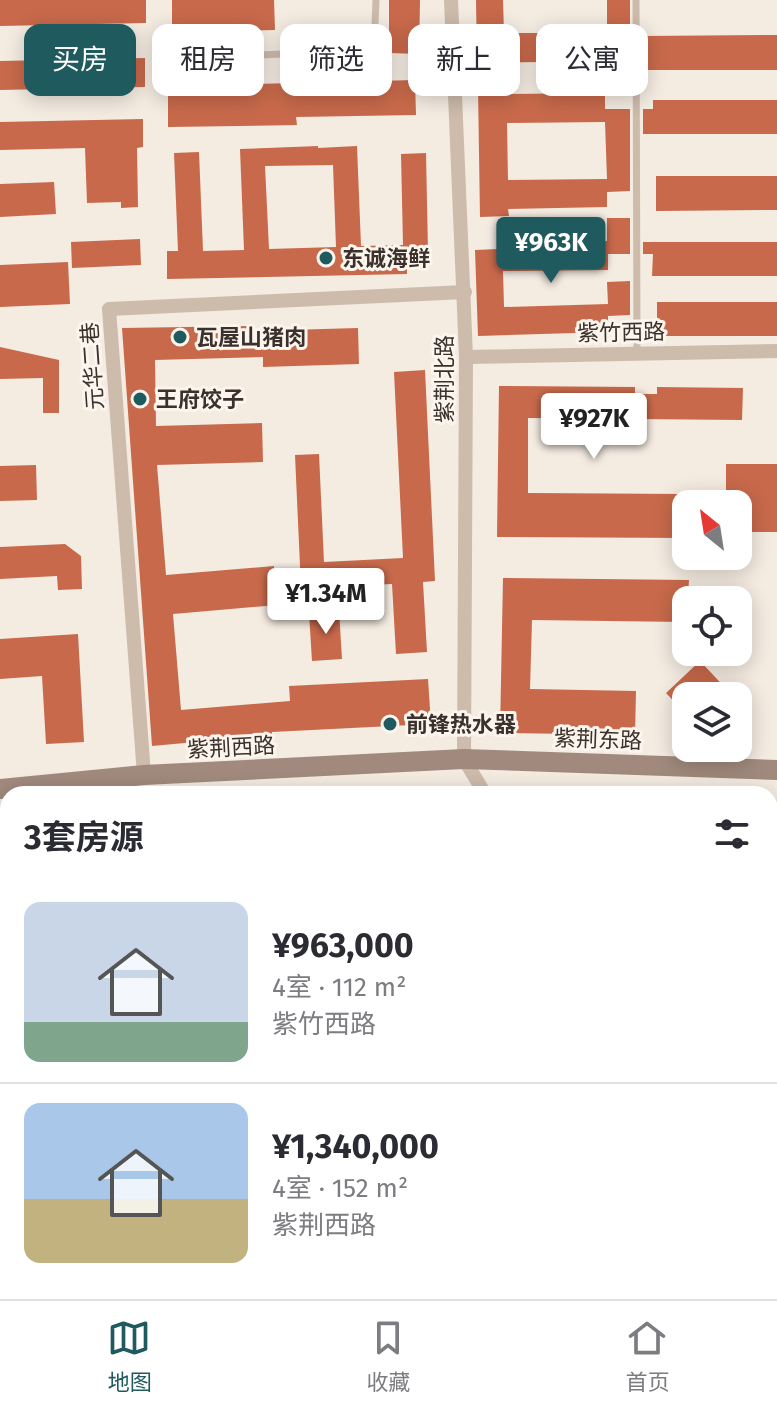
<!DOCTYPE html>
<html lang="zh">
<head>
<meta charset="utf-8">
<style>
	:root { --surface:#fff; --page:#f2f2f3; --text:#2b2b33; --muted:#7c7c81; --line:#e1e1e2; --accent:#1f5a5e }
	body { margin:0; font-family:"Fira Sans","Noto Sans SC",sans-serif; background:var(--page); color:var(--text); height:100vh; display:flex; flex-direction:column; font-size:30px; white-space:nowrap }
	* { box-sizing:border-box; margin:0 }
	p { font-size:26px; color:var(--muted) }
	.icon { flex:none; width:44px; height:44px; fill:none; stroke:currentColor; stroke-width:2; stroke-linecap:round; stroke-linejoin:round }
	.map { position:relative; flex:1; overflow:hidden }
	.side { position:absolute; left:0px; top:786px; width:778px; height:514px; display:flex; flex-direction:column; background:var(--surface); border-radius:24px 24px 0 0; box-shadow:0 4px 20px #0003 }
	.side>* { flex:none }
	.hud { position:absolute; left:24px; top:24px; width:730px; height:72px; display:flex; gap:16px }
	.needle { width:52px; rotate:330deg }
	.tools { position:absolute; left:672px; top:490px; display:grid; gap:16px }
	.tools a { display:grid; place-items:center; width:80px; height:80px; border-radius:16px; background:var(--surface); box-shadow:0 4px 20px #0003; font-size:40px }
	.price { position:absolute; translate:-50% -68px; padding:0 18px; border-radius:8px; background:#fff; color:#222; font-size:26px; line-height:52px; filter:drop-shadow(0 2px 4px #0008) }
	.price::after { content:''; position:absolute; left:50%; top:48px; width:24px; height:18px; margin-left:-12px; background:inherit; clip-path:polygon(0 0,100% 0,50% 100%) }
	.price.selected { background:var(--accent); color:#fff }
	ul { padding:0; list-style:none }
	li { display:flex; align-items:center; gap:24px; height:200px; padding:0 24px }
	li+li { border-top:2px solid var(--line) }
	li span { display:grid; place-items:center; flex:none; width:224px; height:160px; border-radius:16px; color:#555 }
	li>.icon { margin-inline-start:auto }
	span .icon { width:96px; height:96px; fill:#fffc; stroke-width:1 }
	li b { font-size:34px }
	h2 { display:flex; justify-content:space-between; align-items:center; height:96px; padding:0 24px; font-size:34px }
	.pill { padding:0 28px; border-radius:16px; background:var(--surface); box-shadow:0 4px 20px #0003; font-size:28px; line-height:72px }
	.pill.selected { background:var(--accent); color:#fff }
	.tabs { display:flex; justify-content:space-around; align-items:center; height:112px; border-top:2px solid var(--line); background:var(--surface); font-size:22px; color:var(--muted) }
	.tabs a { display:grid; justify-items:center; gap:4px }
	.tabs .selected { color:var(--accent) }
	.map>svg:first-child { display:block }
	.building { fill:#c8694b; fill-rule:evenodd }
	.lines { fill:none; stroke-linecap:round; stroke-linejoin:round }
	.lane { stroke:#cdbbac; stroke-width:7 }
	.street { stroke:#cdbbac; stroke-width:14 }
	.secondary { stroke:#a18a7d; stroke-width:20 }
	.poi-dot { fill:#1f5a5e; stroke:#fbf5ee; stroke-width:3 }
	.labels { text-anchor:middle; stroke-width:6; stroke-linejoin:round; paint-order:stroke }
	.poi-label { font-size:22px; font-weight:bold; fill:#3b302b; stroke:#fbf5ee; text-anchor:start }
	.street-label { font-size:22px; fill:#3b302b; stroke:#fbf5ee }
</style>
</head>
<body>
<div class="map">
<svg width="777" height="1299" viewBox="0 0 777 1299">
	<rect width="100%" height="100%" fill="#f4ebe1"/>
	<!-- building -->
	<g class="building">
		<polygon points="0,0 146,0 146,23 0,26"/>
		<polygon points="172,0 274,0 275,30 172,33"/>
		<polygon points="389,0 420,0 419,54 389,53"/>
		<polygon points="476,0 503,0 504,33 607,33 607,0 630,0 630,70 625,70 625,84 601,84 601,61 477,63"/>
		<polygon points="777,35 777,70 643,70 643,36"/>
		<polygon points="145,58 145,87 0,90 0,61"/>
		<polygon points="415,80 416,115 296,117 297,125 168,127 168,86"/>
		<path d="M507,88v6l98,-1v16h25v82l-23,1v15l-99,2 1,7 -29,1 -2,-128zM605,122l2,57 -99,1 -1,-57z"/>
		<polygon points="653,100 777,100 777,134 643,134 643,109 653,109"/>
		<polygon points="143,119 143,147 137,148 138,207 121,208 121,202 87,203 85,148 0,150 0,122"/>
		<path d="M318,146v2l39,-2 4,100 42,-1 -2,-91 25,-1 2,99h-21v22l-240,5v-28h11l-4,-98 25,-1 4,99 41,-1 -4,-101zM333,165l3,82 -67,2 -4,-83z"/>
		<polygon points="656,176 777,176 777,210 656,211"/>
		<polygon points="54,182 56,214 0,217 0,184"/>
		<polygon points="607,218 630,218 630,254 608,254 608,270 503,271 504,307 608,304 607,282 630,281 630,315 608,316 608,332 478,336 475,250 523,248 523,242 607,241"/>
		<polygon points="140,239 141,265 72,268 71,242"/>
		<polygon points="643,242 777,242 777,276 652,276 653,254 643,254"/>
		<polygon points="68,262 70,304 0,307 0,265"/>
		<rect x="657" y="302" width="120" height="34"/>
		<polygon points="250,326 250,331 358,328 359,364 263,367 263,357 155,360 156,426 262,423 263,462 157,465 166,575 274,566 277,605 173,614 181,710 290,701 289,686 428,679 431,724 272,732 272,735 152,746 122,328"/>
		<polygon points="0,347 59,360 59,413 43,413 43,378 0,379"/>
		<polygon points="425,370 435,581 423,582 427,652 396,654 392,584 301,588 295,455 319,454 324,562 403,558 394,372"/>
		<polygon points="499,386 635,387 635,394 657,394 657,387 743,388 742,420 528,418 528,493 684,494 684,538 497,537"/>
		<polygon points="726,464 777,464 777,532 738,532 738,504 726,504"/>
		<polygon points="36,465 37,500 0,501 0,466"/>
		<polygon points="65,544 81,556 82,589 58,590 57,576 0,579 0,547"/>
		<polygon points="503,578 689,580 686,622 532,620 530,689 636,691 635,735 500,733"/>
		<polygon points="339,610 342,659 312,661 309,613"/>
		<polygon points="78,634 84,742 46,744 42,676 0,679 0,639"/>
		<polygon points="700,661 733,696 686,696 686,714 666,693"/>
	</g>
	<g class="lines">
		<!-- lane -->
		<g class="lane">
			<polyline points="636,0 637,354"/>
			<polyline points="187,58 374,50 376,0"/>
		</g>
		<!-- street -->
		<g class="street">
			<polyline points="451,0 466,357 464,759 485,794"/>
			<polyline points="466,357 777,351"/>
			<polyline points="144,775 109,309 465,292"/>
			<polyline points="0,1051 8,1046"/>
			<polyline points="770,1268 777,1280"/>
			<polyline points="319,1299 330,1292"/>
		</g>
		<!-- secondary -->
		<g class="secondary">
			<polyline points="0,789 144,775 464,759 777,770"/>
			<polyline points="0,1223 8,1234"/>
			<polyline points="0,1256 8,1266"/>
			<polyline points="27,1292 33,1299"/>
			<polyline points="51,1292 56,1299"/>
		</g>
	</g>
	<!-- markers -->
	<g class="poi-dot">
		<circle cx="326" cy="258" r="8"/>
		<circle cx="180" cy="337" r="8"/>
		<circle cx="140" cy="399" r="8"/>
		<circle cx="390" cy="724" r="8"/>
	</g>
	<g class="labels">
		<!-- poi labels -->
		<g class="poi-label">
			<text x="342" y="266">东诚海鲜</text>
			<text x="196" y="345">瓦屋山猪肉</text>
			<text x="156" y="407">王府饺子</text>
			<text x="406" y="732">前锋热水器</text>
		</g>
		<!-- street labels -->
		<g class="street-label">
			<text transform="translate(621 332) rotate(-1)" y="8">紫竹西路</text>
			<text transform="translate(92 366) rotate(-94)" y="8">元华二巷</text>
			<text transform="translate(444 379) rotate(-90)" y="8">紫荆北路</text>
			<text transform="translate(598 739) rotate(2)" y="8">紫荆东路</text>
			<text transform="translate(231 747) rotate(-3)" y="8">紫荆西路</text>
		</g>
	</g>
</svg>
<div class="tools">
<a><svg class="needle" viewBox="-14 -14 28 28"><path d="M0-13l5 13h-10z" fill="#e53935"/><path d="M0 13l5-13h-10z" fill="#7c7c81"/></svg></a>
<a><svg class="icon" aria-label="locate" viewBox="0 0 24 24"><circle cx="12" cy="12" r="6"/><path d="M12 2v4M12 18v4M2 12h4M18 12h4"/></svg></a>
<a><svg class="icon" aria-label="layers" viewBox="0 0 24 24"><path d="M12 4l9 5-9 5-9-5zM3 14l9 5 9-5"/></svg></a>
</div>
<b class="price selected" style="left:551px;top:285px">¥963K</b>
<b class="price" style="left:594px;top:461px">¥927K</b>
<b class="price" style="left:326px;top:636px">¥1.34M</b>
<div class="hud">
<a class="pill selected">买房</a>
<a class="pill">租房</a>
<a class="pill">筛选</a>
<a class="pill">新上</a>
<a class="pill">公寓</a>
</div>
<section class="side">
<h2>3套房源<svg class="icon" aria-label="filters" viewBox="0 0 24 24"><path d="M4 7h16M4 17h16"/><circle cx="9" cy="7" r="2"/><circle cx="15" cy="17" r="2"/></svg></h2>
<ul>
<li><span style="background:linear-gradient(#c9d6e8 75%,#7fa58c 0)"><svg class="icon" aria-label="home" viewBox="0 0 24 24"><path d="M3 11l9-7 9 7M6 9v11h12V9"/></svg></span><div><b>¥963,000</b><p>4室 · 112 m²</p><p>紫竹西路</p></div></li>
<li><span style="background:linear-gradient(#a9c7e8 60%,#c2b280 0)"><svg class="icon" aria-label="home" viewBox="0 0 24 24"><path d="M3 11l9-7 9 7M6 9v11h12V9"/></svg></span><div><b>¥1,340,000</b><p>4室 · 152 m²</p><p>紫荆西路</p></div></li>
</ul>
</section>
</div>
<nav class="tabs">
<a class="selected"><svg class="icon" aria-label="map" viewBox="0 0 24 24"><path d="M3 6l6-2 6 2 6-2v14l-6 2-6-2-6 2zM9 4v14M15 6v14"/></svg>地图</a>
<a><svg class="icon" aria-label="saved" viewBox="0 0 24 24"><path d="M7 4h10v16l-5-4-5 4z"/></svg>收藏</a>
<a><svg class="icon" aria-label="home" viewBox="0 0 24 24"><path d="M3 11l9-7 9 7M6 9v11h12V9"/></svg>首页</a>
</nav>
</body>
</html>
